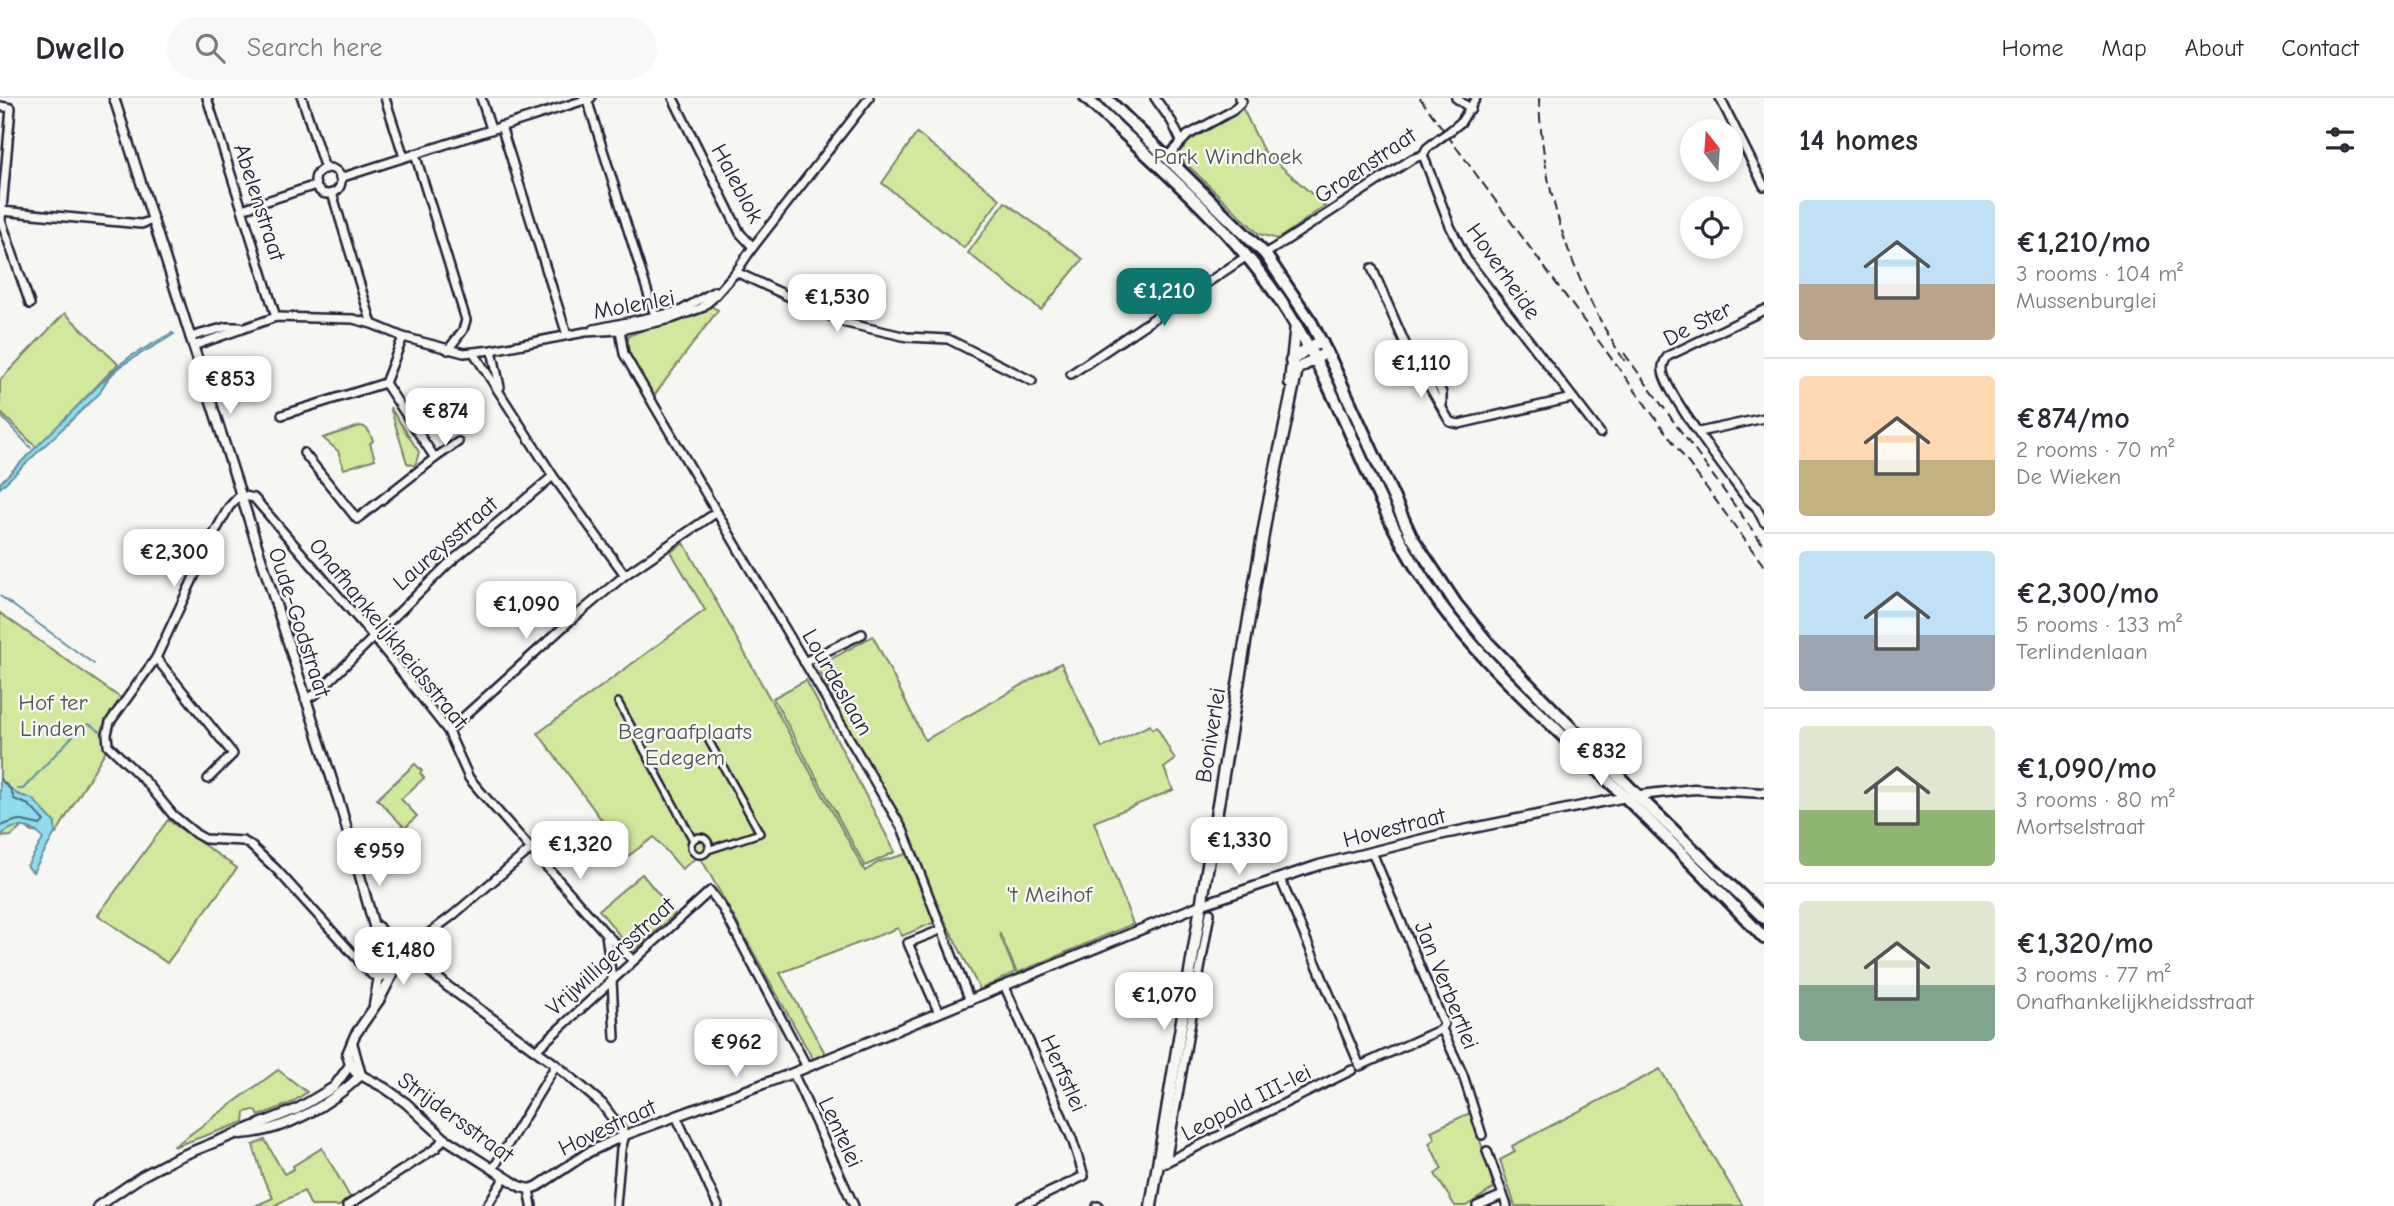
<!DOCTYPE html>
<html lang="en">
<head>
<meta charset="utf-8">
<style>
	:root { --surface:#fff; --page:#f7f7f7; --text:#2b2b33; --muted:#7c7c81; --line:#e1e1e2; --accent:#0f766e }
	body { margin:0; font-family:"Comic Neue",sans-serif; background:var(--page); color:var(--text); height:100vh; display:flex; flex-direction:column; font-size:26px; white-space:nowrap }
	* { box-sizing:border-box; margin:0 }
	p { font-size:23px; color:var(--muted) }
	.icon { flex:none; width:38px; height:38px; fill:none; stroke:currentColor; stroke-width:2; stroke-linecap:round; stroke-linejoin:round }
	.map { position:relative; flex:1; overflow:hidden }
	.side { display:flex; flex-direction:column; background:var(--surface); width:630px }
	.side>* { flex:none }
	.needle { width:46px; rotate:343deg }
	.tools { position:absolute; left:1680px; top:21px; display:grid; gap:14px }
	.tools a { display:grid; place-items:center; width:63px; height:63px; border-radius:50%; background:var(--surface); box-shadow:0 4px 10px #0003; font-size:35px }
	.price { position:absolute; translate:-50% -60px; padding:0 16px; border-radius:14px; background:#fff; color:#222; font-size:23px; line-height:46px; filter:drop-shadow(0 2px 4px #0008) }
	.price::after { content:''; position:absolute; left:50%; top:42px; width:21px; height:16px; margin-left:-10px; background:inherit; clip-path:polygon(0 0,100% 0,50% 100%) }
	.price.current { background:var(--accent); color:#fff }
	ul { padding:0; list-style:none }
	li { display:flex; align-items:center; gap:21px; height:175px; padding:0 35px }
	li+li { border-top:2px solid var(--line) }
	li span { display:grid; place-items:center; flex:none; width:196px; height:140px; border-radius:7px; color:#555 }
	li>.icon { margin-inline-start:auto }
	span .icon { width:84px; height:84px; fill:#fffc; stroke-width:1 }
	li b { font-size:30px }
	h2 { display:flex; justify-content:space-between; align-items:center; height:84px; padding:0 35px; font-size:30px }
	header { display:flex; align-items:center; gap:42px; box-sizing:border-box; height:98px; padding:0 35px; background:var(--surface); border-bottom:2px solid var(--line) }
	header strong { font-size:33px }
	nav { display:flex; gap:38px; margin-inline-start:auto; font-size:24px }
	.search { width:490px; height:63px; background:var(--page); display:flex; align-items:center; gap:18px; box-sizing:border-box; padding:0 24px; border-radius:38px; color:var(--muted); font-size:26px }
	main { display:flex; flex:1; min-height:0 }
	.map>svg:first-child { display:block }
	.green { fill:#d2e89c; stroke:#7a856c; stroke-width:2 }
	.water { fill:#8fddec; stroke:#6392a5; stroke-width:2 }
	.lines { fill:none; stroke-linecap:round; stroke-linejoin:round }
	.shore { stroke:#4e6d82; stroke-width:2 }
	.stream { stroke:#6392a5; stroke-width:2 }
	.pedestrian-casing { stroke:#22223b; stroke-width:10 }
	.minor-casing { stroke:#22223b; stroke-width:12 }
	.tertiary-casing { stroke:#22223b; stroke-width:13 }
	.secondary-casing { stroke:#22223b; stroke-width:15 }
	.primary-casing { stroke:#22223b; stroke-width:16 }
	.pedestrian { stroke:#f6f6f2; stroke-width:5 }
	.minor { stroke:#f6f6f2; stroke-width:7 }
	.tertiary { stroke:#f6f6f2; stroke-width:8 }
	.secondary { stroke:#f6f6f2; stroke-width:10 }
	.primary { stroke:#f6f6f2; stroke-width:10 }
	.rail { stroke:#22223b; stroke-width:2; stroke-dasharray:10 5; stroke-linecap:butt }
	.minor-bridge-casing { stroke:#22223b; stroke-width:12; stroke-linecap:butt }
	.minor-bridge { stroke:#f6f6f2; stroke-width:7 }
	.labels { text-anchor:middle; stroke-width:5; stroke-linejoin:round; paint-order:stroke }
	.park-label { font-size:23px; fill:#4e5453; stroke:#f6f6f2 }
	.street-label { font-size:23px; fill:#22223b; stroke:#f6f6f2 }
</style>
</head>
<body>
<header>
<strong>Dwello</strong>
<div class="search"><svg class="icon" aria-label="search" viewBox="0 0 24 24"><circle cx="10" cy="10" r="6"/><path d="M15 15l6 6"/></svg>Search here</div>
<nav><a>Home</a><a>Map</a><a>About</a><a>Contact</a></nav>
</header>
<main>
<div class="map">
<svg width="1764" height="1108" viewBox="0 0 1764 1108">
	<rect width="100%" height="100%" fill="#f6f6f2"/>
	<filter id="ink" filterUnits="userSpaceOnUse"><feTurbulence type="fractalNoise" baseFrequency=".0143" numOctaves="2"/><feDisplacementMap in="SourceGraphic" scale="14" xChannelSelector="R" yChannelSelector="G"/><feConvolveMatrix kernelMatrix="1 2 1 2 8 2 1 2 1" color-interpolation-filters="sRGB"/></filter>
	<g filter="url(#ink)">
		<!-- green -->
		<g class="green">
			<path d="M1242,9l21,43 62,56 -47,33 -19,-5 -84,-81c21,-21 47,-27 67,-46z"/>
			<polygon points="917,35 1000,101 964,150 882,85"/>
			<polygon points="1005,104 1083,161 1041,212 968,155"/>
			<polygon points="709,207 718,212 653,299 628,253 628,238"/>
			<polygon points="65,215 118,266 37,350 0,314 0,282"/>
			<polygon points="390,309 419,354 415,368 407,365"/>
			<path d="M360,328c8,1 10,7 13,15l-3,2 5,16 -31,10 -6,-18 -15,-13z"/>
			<polygon points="684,445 865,773 879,764 906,756 935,824 902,838 898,830 780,875 826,957 814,963 702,762 696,760 682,771 654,739 628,758 538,635 705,512 671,454"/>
			<polygon points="0,515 122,601 111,618 104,634 106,652 56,736 32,734 24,727 11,738 1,739 0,738"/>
			<polygon points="873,538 925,642 1061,565 1102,650 1150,627 1152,631 1157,629 1175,662 1164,670 1173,692 1094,724 1133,826 1017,875 999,834 1015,874 980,892 817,569"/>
			<polygon points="806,582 895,754 865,768 773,600"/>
			<polygon points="415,666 422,673 420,675 424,680 401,701 417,718 405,730 377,701"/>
			<polygon points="168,722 237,770 167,865 98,817"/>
			<polygon points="642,776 675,816 633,854 599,812"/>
			<polygon points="1660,971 1743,1108 1515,1108 1500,1062 1515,1054 1512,1048"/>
			<polygon points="278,972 307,994 291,1005 259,1018 257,1014 254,1012 245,1014 244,1024 173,1049"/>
			<polygon points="1472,1014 1494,1090 1466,1108 1455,1108 1435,1076 1442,1071 1429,1045 1435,1041 1431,1033"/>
			<polygon points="265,1042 284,1076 294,1071 293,1068 322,1050 350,1099 339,1108 311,1108 304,1093 277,1106 277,1108 255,1108 273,1100 263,1080 253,1047"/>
		</g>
		<!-- water -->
		<g class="water">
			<path d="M172,235l2,1c-24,17 -63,29 -74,59l-100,95v-5l119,-118 12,-9z"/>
			<path d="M0,681l17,15 16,5 22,24v10l-22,39 -6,-6 16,-27c-10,-15 -31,-17 -43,-2z"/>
		</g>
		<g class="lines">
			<!-- shore -->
			<polyline class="shore" points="0,681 11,692 14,701 29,707 44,723 40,727 18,722 0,728"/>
			<!-- stream -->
			<g class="stream">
				<polyline points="0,317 31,350"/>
				<polyline points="0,498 94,566"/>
				<polyline points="18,691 23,691 81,629 89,626 103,635"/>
			</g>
			<defs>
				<g id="pedestrian">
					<polyline points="618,604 693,742"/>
					<circle cx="700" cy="748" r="9"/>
					<polyline points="708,752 760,735 709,643"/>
				</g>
				<g id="minor">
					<polyline points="207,0 276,219"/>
					<polyline points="302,0 325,71"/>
					<polyline points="385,0 404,59"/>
					<polyline points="481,0 491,31"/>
					<polyline points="673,0 740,135 753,149"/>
					<polyline points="1155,0 1172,24 1181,43"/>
					<polyline points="1456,0 1471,11"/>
					<polyline points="1720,0 1764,88"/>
					<polyline points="587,1 657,224"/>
					<polyline points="0,8 11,10 1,122 30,206"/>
					<polyline points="501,28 567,237"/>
					<polyline points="1450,33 1461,24 1476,0"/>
					<polyline points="415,56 466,222 463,232 448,252"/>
					<polyline points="1423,57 1450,128 1467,162 1600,335"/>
					<polyline points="1167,59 1188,37 1232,13 1242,3 1239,0"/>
					<circle cx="328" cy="83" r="13"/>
					<polyline points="340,80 591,0"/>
					<polyline points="332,95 372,226"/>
					<polyline points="242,111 316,87"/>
					<polyline points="1,113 141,126 153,122"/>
					<polyline points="1265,156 1412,61 1423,57 1427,50 1440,40"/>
					<polyline points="1372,170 1417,273 1424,279 1450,324 1459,326 1572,300"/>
					<polyline points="736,174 846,225 907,239 948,241 1032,283"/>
					<path d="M1764,212l-96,46c-4,5 -6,9 -5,15 2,22 68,106 84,128l9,8 8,15"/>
					<polyline points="594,231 680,213 715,193"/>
					<polyline points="620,232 624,256 903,732 970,903"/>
					<polyline points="190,239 226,229 240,229"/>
					<polyline points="193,248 276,219 353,221 372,226 403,239 464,255 492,252 585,234 620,232 671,221 701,210 712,201 736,174 753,149 869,0"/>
					<polyline points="492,252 500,289"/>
					<polyline points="474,255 553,378 625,477"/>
					<polyline points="1071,276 1247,158"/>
					<polyline points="1424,279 1436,283 1442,295 1442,307"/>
					<polyline points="282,317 385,285"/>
					<polyline points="1699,334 1764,320"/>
					<polyline points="304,355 357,421 435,360 385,285 403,239"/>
					<polyline points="435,360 458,344"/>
					<polyline points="156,560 233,656 208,681"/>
					<polyline points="804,564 862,536"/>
					<polyline points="305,601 316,596 447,467 553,378"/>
					<polyline points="448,633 570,523 625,477 717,414"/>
					<polyline points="1372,754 1444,926 1442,931 1463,977 1482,1037"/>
					<polyline points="1280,780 1360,968 1442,931"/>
					<polyline points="606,836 612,882 615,939"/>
					<polyline points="404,854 452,818 532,750"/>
					<polyline points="360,865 380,858"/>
					<polyline points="392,879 372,877 276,771 250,747 243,743 205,741 196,736 173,717 147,685 108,647 107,636 110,624 156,560 215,434 229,409 240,397 254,400 373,538 448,633 469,680 486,700 606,836 633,862"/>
					<polyline points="1005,889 1072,1041 1084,1078 1021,1108"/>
					<polyline points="939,915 908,845 943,831"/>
					<polyline points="536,952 710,793 723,811 807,969"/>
					<polyline points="793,975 854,1108"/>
					<polyline points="676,1018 718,1108"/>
					<polyline points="1487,1053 1507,1108"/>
					<polyline points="1164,1065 1352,972"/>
					<polyline points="1166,1065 1210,815"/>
					<polyline points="493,1071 556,967"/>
					<polyline points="529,1091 532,1108"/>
					<polyline points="347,1108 436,1050 444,1040"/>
					<polyline points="487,1108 505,1079"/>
					<polyline points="616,1108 621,1051 625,1037"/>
					<polyline points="1097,1108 1098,1108"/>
					<polyline points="1477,1108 1503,1097"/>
				</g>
				<g id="tertiary">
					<polyline points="114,0 341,710 379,846 379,878 374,907"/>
					<polyline points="378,829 389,845 409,856 447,888 556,967 602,1006 625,1037"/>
					<polyline points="404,854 380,901 355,937 347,956 350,967 355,974 385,990 406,1005 444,1040 521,1089 529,1091 538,1088 589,1054 625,1037 793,975 1200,807 1319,767 1439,737 1631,698 1694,691 1764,695"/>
					<polyline points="352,944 361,977"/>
					<path d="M240,1036c44,-2 91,-30 121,-59"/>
					<polyline points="98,1108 142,1078 176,1060 297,1011 334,989 350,967"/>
				</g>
				<g id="secondary">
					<polyline points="1291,263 1309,249 1322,244"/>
					<polyline points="1290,285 1296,226"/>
					<polyline points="1151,1108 1267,413 1297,271 1327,254"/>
				</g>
				<g id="primary">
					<path d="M1086,0c75,71 159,139 211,229 54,90 81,192 143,277 34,47 78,88 119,128 69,68 139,135 205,206"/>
					<polyline points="1106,0 1265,156 1311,224 1332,265 1411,438 1456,506 1488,545 1638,698 1764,820"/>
				</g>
			</defs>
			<!-- pedestrian casing -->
			<use href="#pedestrian" class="pedestrian-casing"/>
			<!-- minor casing -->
			<use href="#minor" class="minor-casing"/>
			<!-- tertiary casing -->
			<use href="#tertiary" class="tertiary-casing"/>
			<!-- secondary casing -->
			<use href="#secondary" class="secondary-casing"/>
			<!-- primary casing -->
			<use href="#primary" class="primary-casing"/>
			<!-- pedestrian -->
			<use href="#pedestrian" class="pedestrian"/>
			<!-- minor -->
			<use href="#minor" class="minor"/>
			<!-- tertiary -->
			<use href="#tertiary" class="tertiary"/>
			<!-- secondary -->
			<use href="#secondary" class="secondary"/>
			<!-- primary -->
			<use href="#primary" class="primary"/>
			<!-- rail -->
			<g class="rail">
				<polyline points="1420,0 1764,468"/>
				<path d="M1539,0c3,96 34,185 87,265"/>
				<polyline points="1624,255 1764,448"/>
			</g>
			<defs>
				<polyline id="minor-bridge" points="1440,40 1450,33"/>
			</defs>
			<!-- minor-bridge casing -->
			<use href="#minor-bridge" class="minor-bridge-casing"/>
			<!-- minor-bridge -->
			<use href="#minor-bridge" class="minor-bridge"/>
		</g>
	</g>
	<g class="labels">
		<!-- park labels -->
		<g class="park-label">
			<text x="1228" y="66">Park Windhoek</text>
			<text x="53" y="612">Hof ter<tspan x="53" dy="26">Linden</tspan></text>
			<text x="685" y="641">Begraafplaats<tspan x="685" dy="26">Edegem</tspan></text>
			<text x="1049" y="804">'t Meihof</text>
		</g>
		<!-- street labels -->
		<g class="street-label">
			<text transform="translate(1365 67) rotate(-34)" y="8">Groenstraat</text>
			<text transform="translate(738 85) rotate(62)" y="8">Haleblok</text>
			<text transform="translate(260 104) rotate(72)" y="8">Abelenstraat</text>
			<text transform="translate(1504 173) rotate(55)" y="8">Hoverheide</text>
			<text transform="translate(634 206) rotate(-10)" y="8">Molenlei</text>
			<text transform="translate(1697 225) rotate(-27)" y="8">De Ster</text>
			<text transform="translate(445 445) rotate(-41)" y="8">Laureysstraat</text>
			<text transform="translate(300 524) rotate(72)" y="8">Oude-Godstraat</text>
			<text transform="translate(389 535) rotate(51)" y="8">Onafhankelijkheidsstraat</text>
			<text transform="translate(838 584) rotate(60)" y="8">Lourdeslaan</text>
			<text transform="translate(1210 637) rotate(-81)" y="8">Boniverlei</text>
			<text transform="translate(1394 729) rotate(-14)" y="8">Hovestraat</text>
			<text transform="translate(610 858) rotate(-42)" y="8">Vrijwilligersstraat</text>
			<text transform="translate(1447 887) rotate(68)" y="8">Jan Verbertlei</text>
			<text transform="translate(1064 975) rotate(66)" y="8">Herfstlei</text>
			<text transform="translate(1246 1004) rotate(-27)" y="8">Leopold III-lei</text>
			<text transform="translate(456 1019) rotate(36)" y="8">Strijdersstraat</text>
			<text transform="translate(607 1029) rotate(-25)" y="8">Hovestraat</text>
			<text transform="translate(841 1034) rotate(65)" y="8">Lentelei</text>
		</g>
	</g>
</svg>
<div class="tools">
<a><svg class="needle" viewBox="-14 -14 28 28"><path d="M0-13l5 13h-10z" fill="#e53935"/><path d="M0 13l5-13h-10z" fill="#7c7c81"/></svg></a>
<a><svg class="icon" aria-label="locate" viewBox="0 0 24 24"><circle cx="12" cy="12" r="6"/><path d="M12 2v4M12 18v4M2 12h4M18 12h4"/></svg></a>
</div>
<b class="price current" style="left:1164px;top:230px">€1,210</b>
<b class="price" style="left:837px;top:236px">€1,530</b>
<b class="price" style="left:1421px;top:302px">€1,110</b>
<b class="price" style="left:230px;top:318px">€853</b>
<b class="price" style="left:445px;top:350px">€874</b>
<b class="price" style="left:174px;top:491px">€2,300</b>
<b class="price" style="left:526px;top:543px">€1,090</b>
<b class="price" style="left:1601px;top:690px">€832</b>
<b class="price" style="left:1239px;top:779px">€1,330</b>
<b class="price" style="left:580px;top:783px">€1,320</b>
<b class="price" style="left:379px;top:790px">€959</b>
<b class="price" style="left:403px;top:889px">€1,480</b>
<b class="price" style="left:1164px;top:934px">€1,070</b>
<b class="price" style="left:736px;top:981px">€962</b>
</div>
<section class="side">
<h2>14 homes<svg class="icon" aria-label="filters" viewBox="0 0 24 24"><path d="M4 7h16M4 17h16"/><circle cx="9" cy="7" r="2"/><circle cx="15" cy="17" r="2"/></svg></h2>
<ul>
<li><span style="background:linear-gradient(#bfe0f5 60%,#b9a48a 0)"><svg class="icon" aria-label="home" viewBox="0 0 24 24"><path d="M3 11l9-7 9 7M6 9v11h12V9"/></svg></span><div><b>€1,210/mo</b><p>3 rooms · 104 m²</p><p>Mussenburglei</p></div></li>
<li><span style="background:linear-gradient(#ffd9b3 60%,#c2b280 0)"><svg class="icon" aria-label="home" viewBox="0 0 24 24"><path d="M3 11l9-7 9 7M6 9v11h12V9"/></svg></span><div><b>€874/mo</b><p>2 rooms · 70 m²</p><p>De Wieken</p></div></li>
<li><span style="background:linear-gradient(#bfe0f5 60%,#9aa5b1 0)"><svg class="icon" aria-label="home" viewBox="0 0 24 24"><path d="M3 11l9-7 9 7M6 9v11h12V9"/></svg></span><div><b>€2,300/mo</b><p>5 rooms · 133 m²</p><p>Terlindenlaan</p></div></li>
<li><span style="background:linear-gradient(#dfe7d0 60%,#8fb573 0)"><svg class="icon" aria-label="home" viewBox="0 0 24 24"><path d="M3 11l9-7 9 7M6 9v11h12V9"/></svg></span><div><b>€1,090/mo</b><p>3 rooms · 80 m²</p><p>Mortselstraat</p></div></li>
<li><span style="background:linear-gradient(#dfe7d0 60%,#7fa58c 0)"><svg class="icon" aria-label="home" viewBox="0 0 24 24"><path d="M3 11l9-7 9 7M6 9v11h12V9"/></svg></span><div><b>€1,320/mo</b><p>3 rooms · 77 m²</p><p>Onafhankelijkheidsstraat</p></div></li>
</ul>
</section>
</main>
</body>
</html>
